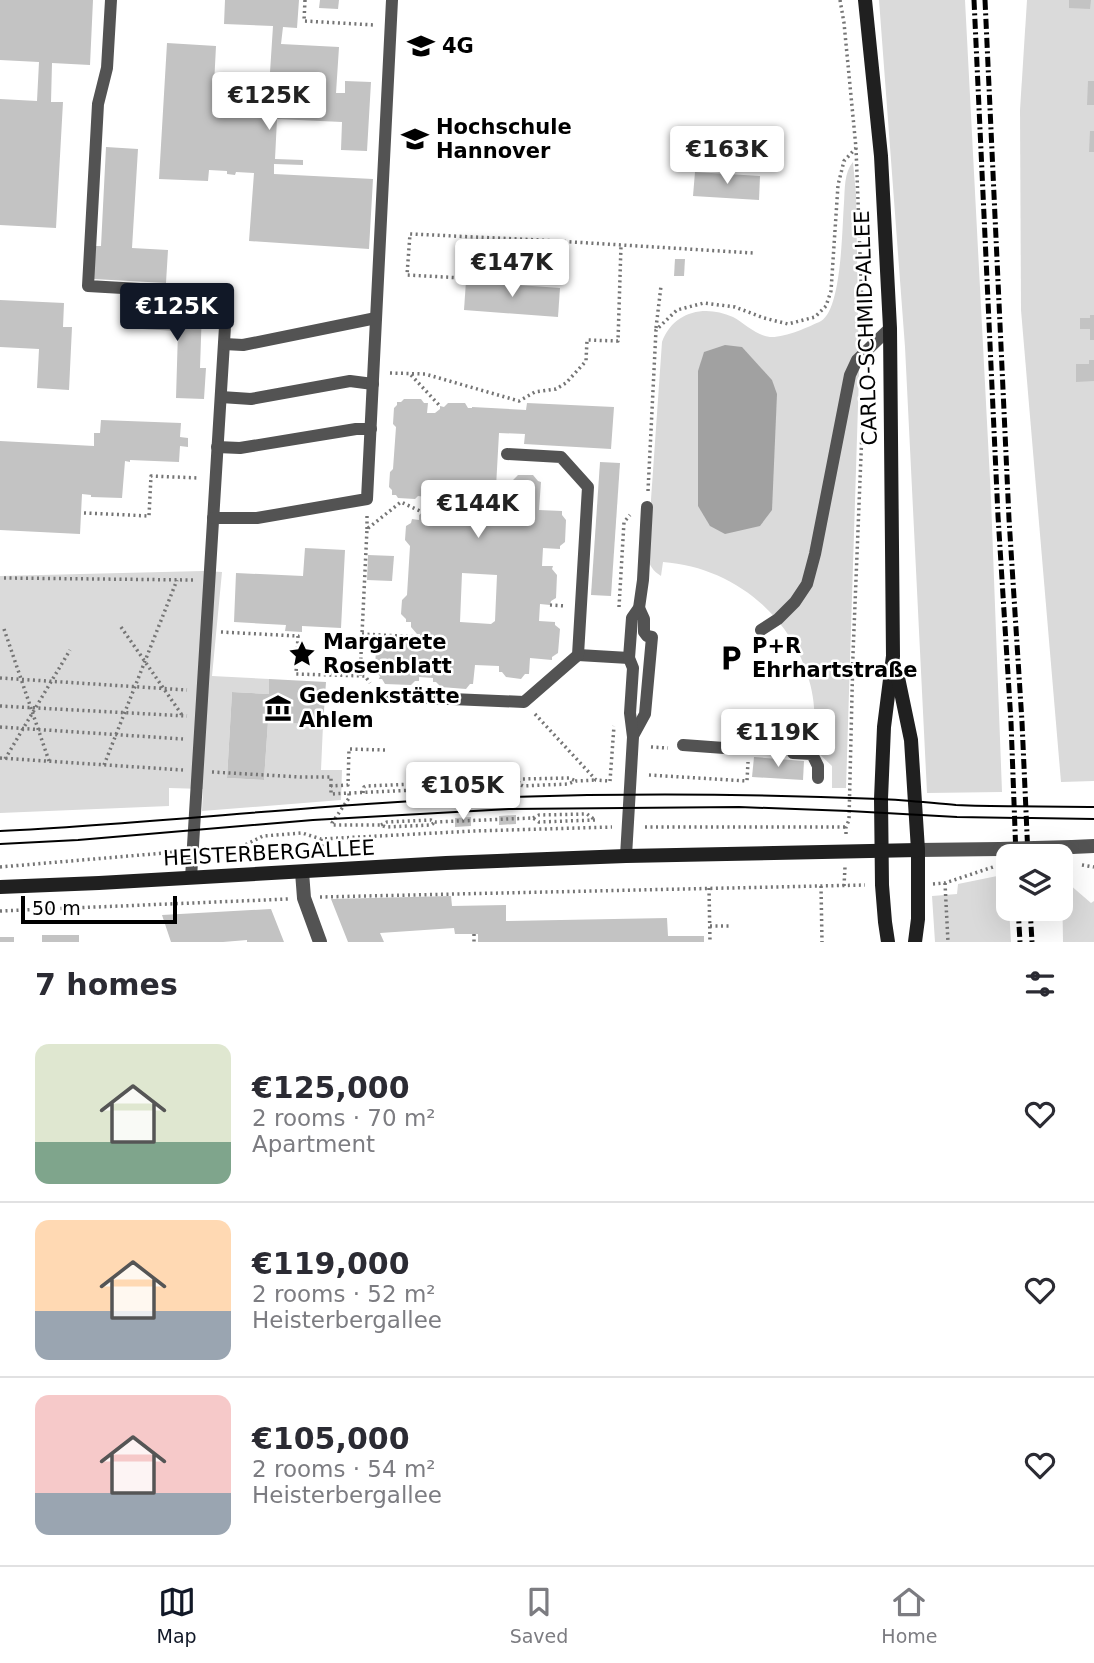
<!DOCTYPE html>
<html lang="en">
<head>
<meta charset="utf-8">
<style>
	:root { --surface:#fff; --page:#f7f7f7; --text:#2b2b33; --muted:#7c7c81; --line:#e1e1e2; --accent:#111827 }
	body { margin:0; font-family:"DejaVu Sans",sans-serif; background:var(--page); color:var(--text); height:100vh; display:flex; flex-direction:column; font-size:26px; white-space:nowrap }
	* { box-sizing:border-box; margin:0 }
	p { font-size:23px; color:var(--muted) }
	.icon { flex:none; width:38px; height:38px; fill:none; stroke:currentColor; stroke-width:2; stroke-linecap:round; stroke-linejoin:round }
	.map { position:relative; height:942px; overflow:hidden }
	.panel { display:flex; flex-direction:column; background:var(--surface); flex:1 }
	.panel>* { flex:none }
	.tools { position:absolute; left:996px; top:844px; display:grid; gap:14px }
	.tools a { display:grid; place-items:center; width:77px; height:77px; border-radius:14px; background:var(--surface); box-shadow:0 7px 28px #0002; font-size:35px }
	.scale { position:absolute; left:21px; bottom:18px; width:156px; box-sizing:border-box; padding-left:7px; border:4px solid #000; border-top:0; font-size:19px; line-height:24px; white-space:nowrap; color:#000; -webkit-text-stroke:5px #fff; paint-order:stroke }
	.price { position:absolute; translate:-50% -60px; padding:0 16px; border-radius:7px; background:#fff; color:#222; font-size:23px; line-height:46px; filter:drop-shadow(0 2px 4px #0008) }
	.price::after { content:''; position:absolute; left:50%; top:42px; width:21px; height:16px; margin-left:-10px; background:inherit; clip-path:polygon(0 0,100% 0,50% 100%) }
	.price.on { background:var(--accent); color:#fff }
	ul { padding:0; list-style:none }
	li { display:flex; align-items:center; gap:21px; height:175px; padding:0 35px }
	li+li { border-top:2px solid var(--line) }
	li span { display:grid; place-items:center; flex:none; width:196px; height:140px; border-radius:14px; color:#555 }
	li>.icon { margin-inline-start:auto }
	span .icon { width:84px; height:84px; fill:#fffc; stroke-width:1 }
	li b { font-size:30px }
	h2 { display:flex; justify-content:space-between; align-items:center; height:84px; padding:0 35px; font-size:30px }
	.tabs { display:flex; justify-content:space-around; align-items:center; height:98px; border-top:2px solid var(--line); background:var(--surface); font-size:19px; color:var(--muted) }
	.tabs a { display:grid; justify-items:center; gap:4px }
	.tabs .on { color:var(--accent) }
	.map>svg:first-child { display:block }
	.green { fill:#dadada }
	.water { fill:#a1a1a1 }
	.building { fill:#c3c3c3; fill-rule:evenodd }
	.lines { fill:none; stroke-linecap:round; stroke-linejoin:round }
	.path { stroke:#757575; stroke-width:3.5; stroke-dasharray:2 3.5; stroke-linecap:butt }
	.service { stroke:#535353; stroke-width:12 }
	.minor { stroke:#535353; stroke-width:14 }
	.secondary { stroke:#202020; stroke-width:14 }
	.tram { stroke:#000; stroke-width:2 }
	.rail { stroke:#000; stroke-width:5; stroke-dasharray:10 3.5 2 3.5; stroke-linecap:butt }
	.minor-bridge { stroke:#535353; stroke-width:14 }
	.labels { text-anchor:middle; stroke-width:5; stroke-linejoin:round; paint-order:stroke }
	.poi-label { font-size:21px; font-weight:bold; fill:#000; stroke:#fff; text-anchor:start }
	.street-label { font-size:21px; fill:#000; stroke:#fff }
</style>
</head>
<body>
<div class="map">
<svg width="1094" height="942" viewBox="0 0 1094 942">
	<rect width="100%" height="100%" fill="#fff"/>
	<!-- green -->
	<g class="green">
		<polygon points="879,0 965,0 991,499 1002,792 927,793 905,347"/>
		<polygon points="1027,0 1094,0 1094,781 1061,782 1021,310 1020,110"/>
		<path d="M853,162l3,32 3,180 -13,414h-14v-22l-18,-17c1,-23 2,-46 -5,-69 -19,-67 -78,-113 -146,-118l-2,14c-8,-5 -11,-10 -14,-19l15,-215c11,-30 42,-38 71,-25 11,6 24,19 37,20 14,1 39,-10 51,-16 21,-12 21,-94 23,-118 1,-14 0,-31 9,-41z"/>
		<polygon points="203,571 222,572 212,676 269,679 269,694 232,692 227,778 264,780 268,722 323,725 321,770 342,770 341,800 202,811 203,789 169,788 169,806 0,813 0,576"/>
		<polygon points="1007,874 1008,908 1009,908 1011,942 935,942 932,896 957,894 958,884"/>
		<polygon points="1062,878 1091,903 1094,901 1094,942 1063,942"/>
	</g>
	<!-- water -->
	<polygon class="water" points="725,345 742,347 772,380 777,394 772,510 760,526 725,534 710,526 698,506 698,371 704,352"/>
	<!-- building -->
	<g class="building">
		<polygon points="0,0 93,0 90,65 52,63 51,102 63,102 56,228 0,225 0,99 37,101 39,62 0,60"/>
		<polygon points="225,0 299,0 297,28 283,27 281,44 339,47 336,93 345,93 345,81 371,82 367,151 341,150 342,122 277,119 275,159 303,160 303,165 274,164 274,174 373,179 369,249 249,241 254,173 236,172 235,175 227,174 227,171 209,170 208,181 159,179 167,43 216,46 214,85 269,88 273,26 224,24"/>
		<polygon points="320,0 339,0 338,9 319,8"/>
		<polygon points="1069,0 1091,0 1090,9 1069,8"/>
		<polygon points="1088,81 1094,81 1094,105 1087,105"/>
		<polygon points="697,131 762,135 761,159 695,155"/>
		<polygon points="1090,131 1094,131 1094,152 1089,152"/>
		<polygon points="106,147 138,149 132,248 168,250 166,283 93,279 94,246 101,246"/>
		<polygon points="695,172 760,176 759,200 693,196"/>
		<polygon points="675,259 685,259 684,276 674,276"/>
		<polygon points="466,281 560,288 558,317 464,310"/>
		<polygon points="0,300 64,303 63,327 72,327 69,390 37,388 39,349 0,347"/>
		<polygon points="125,306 202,309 200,368 206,368 204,399 176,398 178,331 124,328"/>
		<polygon points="1090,315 1094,315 1094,340 1090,340 1090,329 1080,329 1080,318 1090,318"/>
		<polygon points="1089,360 1094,360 1094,381 1076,382 1076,364 1089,364"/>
		<path d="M404,399h17l3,4h4l-1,10h8l5,-4v-3l4,1 4,-4h17l3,5h4v-1l54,3 1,-7 87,4 -3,42 -87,-5 1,-10 -26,-1 -3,54h3v-3l11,1 1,-5h2l5,-5h15l5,6 3,1 -2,28 23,1v4l4,5 -1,22 -5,4v3l-17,-1 -1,18h11l-1,3 5,6 -1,23 -5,3 -1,4 -10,-1 -1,17 16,1v3l5,4 -2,24 -6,4v3l-22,-2 -1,16h-4l-4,5 -15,-2 -4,-5h-3v-6l-24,-1 -2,19h-3l-4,5 -25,-2 -5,-5h-3v-4l-14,-1v4h-4l-4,4 -26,-1 -3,-5h-3l1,-3 -5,-4 1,-26 5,-3 1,-5 38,3v-7h-3l-6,-7v-5h-5v-3l-5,-5 1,-14 5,-5 3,-49 -5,-6 1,-14 5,-3 1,-4 7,1v-5l8,-6v-12l-9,-1 -3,3 -17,-1 -2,-3h-4v-5l-3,-3 1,-15 3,-3 3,-42 -3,-3 1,-16 3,-3v-3h4zM462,573l35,2 -2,46 -4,3 -31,-2z"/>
		<polygon points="101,420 181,423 180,437 188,438 188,447 180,446 179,462 130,460 130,462 125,461 122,498 91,497 91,495 82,494 80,534 0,530 0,441 94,446 94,433 100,433"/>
		<polygon points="600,462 620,463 611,596 591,595"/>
		<polygon points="305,548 345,550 341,628 302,626 302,632 285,631 286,625 234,622 236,573 303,576"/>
		<polygon points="368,555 394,556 392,581 367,580"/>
		<polygon points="269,679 326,682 323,725 268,722 264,780 227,778 232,692 269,694"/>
		<polygon points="754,757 804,761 803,780 752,777"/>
		<polygon points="460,778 477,778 478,787 461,787"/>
		<polygon points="516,815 516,824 499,825 499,816"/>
		<polygon points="471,817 471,826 455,827 455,818"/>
		<polygon points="451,896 452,906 506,905 506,921 667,918 668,936 704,936 704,942 478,942 478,934 455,934 454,928 380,933 384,942 348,942 331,899"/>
		<polygon points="271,909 284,942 247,942 247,940 223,942 171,942 162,915"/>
		<rect x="42" y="935" width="37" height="7"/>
		<rect x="0" y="937" width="14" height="5"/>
	</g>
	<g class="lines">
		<!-- path -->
		<g class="path">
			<polyline points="305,0 304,21 375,25"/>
			<polyline points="840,0 844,23 856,148 863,332"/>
			<polyline points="540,240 538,282 407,275 410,234 540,240 753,253"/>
			<polyline points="656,328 661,286"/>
			<polyline points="390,373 425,374 519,401 535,392 556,389 566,383 586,361 587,340 618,341 621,245"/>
			<polyline points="411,375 440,406"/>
			<polyline points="648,491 656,330 677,310 704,303 735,307 764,318 788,324 815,317 826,306 831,291 838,185 844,161 856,148"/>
			<polyline points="84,513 149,516 151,476 199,478"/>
			<polyline points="367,529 367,514"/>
			<polyline points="4,578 193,580"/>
			<polyline points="550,605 566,606"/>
			<polyline points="619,607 624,522 630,515"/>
			<polyline points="121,627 182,715"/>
			<polyline points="4,629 49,761"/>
			<polyline points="221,632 298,636 296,674 365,676 370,683"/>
			<polyline points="362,634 420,637"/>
			<polyline points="360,676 367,529 401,502 422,512"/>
			<polyline points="0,678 187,690"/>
			<polyline points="0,706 187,716"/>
			<polyline points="535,714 596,780 610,781"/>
			<polyline points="0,727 183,739"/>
			<polyline points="651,747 668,748"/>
			<polyline points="385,750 349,749 348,785 331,786 331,794 349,793 349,798 332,823 332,825 381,825 386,827 431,825 435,822"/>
			<polyline points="0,758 183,770"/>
			<polyline points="5,759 70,650"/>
			<polyline points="104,765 177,580"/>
			<polyline points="212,772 300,777 331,777 331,786"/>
			<polyline points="649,775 747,781 748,762"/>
			<polyline points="610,781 614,726"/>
			<polyline points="516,783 523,786 568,784 576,781 596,780"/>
			<polyline points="349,793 415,790 421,787 516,783 522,779 569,778 576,781"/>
			<polyline points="363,793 364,787 366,786 415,784 421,787"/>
			<polyline points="533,818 539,815 587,814 595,820"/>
			<polyline points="381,825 387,822 431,820 435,822 533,818 539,822 595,820"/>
			<polyline points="645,827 846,827"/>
			<polyline points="846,834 846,827 849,820 853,654 863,406"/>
			<polyline points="321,839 323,855"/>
			<polyline points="208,850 239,848 263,836 302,833 321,839 474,831 612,827"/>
			<polyline points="1082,865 1094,867"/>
			<polyline points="0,867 176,852"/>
			<polyline points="945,883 948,942"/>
			<polyline points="933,884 945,883 993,867"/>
			<polyline points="821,886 822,942"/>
			<polyline points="844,886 845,867"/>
			<polyline points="709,888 710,942"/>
			<polyline points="320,897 865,885"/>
			<polyline points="0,911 288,899"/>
			<polyline points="710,926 732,926"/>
			<polyline points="474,934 474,942"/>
		</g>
		<!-- service -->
		<g class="service">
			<polyline points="111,0 107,68 98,104 88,286 227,294 191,878"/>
			<polyline points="224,344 243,345 376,318"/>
			<polyline points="221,397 251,399 350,381 373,384"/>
			<polyline points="217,447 240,448 356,429 371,429"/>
			<polyline points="213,518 257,518 367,499 392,0"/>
			<polyline points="761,630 778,619 795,602 807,584 815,554 850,375 857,360 890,328"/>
			<polyline points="578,655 629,658"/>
			<polyline points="381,696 524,702 578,655 588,487 561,457 507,454"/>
			<polyline points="633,736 645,714 652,637 647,636 644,632 644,619 639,608"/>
			<polyline points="683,745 738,749"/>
			<polyline points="793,753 812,754 818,766 818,778"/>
			<polyline points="626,856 633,737 630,713 633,668 629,658 632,618 639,608 643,580 647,507"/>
		</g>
		<!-- minor -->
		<g class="minor">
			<polyline points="1072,847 1094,846"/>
			<polyline points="918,850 1000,849"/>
			<polyline points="302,872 304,898 320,942"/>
		</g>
		<!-- secondary -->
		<g class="secondary">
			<polyline points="865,0 881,156 890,328 893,656 884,727 881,799 882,885 885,922 888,942"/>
			<polyline points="896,668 911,740 918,850 918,919 915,942"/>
			<polyline points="0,887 99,883 446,863 626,856 918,850"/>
		</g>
		<!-- tram -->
		<g class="tram">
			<path d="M0,831c170,-8 340,-30 511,-34 123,-4 246,-3 369,2 25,1 51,4 76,6 46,2 92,1 138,2"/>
			<polyline points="0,844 78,840 313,820 509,809 739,807 849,811 957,817 1094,819"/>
		</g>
		<!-- rail -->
		<g class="rail">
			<polyline points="974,0 998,516 1011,722 1016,856"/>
			<polyline points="985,0 1009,519 1022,722 1028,856"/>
			<polyline points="1018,908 1020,942"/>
			<polyline points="1030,908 1032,942"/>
		</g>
		<!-- minor-bridge -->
		<polyline class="minor-bridge" points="1000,849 1072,847"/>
	</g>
	<!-- icons -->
	<defs>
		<symbol id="university-bare" viewBox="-9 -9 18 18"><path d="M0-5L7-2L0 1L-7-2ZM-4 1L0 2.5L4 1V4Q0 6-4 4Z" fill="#000" stroke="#fff" stroke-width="2.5" paint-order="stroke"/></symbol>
		<symbol id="sight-bare" viewBox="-9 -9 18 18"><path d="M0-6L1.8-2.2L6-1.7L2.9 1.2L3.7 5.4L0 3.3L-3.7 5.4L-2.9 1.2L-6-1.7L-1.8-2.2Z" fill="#000" stroke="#fff" stroke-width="2.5" paint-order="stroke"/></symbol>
		<symbol id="parking-bare" viewBox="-9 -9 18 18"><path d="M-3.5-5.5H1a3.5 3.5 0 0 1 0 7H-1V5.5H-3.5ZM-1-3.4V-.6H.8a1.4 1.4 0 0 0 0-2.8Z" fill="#000" stroke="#fff" stroke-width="2.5" paint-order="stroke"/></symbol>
		<symbol id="museum-bare" viewBox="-9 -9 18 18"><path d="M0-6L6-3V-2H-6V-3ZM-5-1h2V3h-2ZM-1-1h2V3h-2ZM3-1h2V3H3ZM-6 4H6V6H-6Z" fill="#000" stroke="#fff" stroke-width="2.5" paint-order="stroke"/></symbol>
	</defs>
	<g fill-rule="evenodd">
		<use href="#university-bare" x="402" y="27" width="38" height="38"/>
		<use href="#university-bare" x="396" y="120" width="38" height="38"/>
		<use href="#sight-bare" x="283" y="635" width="38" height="38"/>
		<use href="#parking-bare" x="712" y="639" width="38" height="38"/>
		<use href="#museum-bare" x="259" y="689" width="38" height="38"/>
	</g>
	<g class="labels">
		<!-- poi labels -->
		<g class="poi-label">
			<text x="442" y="53">4G</text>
			<text x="436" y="134">Hochschule<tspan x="436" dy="24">Hannover</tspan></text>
			<text x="323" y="649">Margarete<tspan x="323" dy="24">Rosenblatt</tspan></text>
			<text x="752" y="653">P+R<tspan x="752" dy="24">Ehrhartstraße</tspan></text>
			<text x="299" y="703">Gedenkstätte<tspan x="299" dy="24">Ahlem</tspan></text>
		</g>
		<!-- street labels -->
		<g class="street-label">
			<text transform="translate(866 328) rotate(-92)" y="7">CARLO-SCHMID-ALLEE</text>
			<text transform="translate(269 853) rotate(-3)" y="7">HEISTERBERGALLEE</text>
		</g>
	</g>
</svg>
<div class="tools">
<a><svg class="icon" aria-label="layers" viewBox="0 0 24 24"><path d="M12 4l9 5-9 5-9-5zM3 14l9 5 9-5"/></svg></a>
</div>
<div class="scale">50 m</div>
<b class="price" style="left:269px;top:132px">€125K</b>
<b class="price" style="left:727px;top:186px">€163K</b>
<b class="price" style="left:512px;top:299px">€147K</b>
<b class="price on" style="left:177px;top:343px">€125K</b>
<b class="price" style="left:478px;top:540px">€144K</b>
<b class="price" style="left:778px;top:769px">€119K</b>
<b class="price" style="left:463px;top:822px">€105K</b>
</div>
<section class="panel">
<h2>7 homes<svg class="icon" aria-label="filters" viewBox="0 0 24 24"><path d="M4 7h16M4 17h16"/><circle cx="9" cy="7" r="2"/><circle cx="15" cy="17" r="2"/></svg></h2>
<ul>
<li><span style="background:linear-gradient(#dfe7d0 70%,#7fa58c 0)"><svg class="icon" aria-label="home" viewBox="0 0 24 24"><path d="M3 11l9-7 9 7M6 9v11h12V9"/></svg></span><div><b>€125,000</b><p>2 rooms · 70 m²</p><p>Apartment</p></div><svg class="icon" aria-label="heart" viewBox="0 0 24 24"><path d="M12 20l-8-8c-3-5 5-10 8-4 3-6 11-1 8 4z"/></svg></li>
<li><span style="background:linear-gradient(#ffd9b3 65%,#9aa5b1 0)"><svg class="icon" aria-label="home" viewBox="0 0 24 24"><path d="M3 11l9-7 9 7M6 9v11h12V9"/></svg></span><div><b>€119,000</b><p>2 rooms · 52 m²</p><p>Heisterbergallee</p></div><svg class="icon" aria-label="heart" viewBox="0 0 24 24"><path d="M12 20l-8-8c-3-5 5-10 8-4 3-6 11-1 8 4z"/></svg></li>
<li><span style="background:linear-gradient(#f6c9c9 70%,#9aa5b1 0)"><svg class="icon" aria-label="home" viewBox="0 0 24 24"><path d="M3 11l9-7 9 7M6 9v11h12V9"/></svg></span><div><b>€105,000</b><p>2 rooms · 54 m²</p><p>Heisterbergallee</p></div><svg class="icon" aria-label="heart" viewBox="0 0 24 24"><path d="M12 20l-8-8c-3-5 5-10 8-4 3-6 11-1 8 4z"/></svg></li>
</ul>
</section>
<nav class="tabs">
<a class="on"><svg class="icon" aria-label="map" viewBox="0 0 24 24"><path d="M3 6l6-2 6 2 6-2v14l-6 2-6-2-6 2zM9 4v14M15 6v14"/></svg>Map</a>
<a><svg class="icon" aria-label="saved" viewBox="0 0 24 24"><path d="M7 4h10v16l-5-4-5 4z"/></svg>Saved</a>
<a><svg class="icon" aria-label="home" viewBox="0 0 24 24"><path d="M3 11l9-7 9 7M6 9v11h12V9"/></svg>Home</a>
</nav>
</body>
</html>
